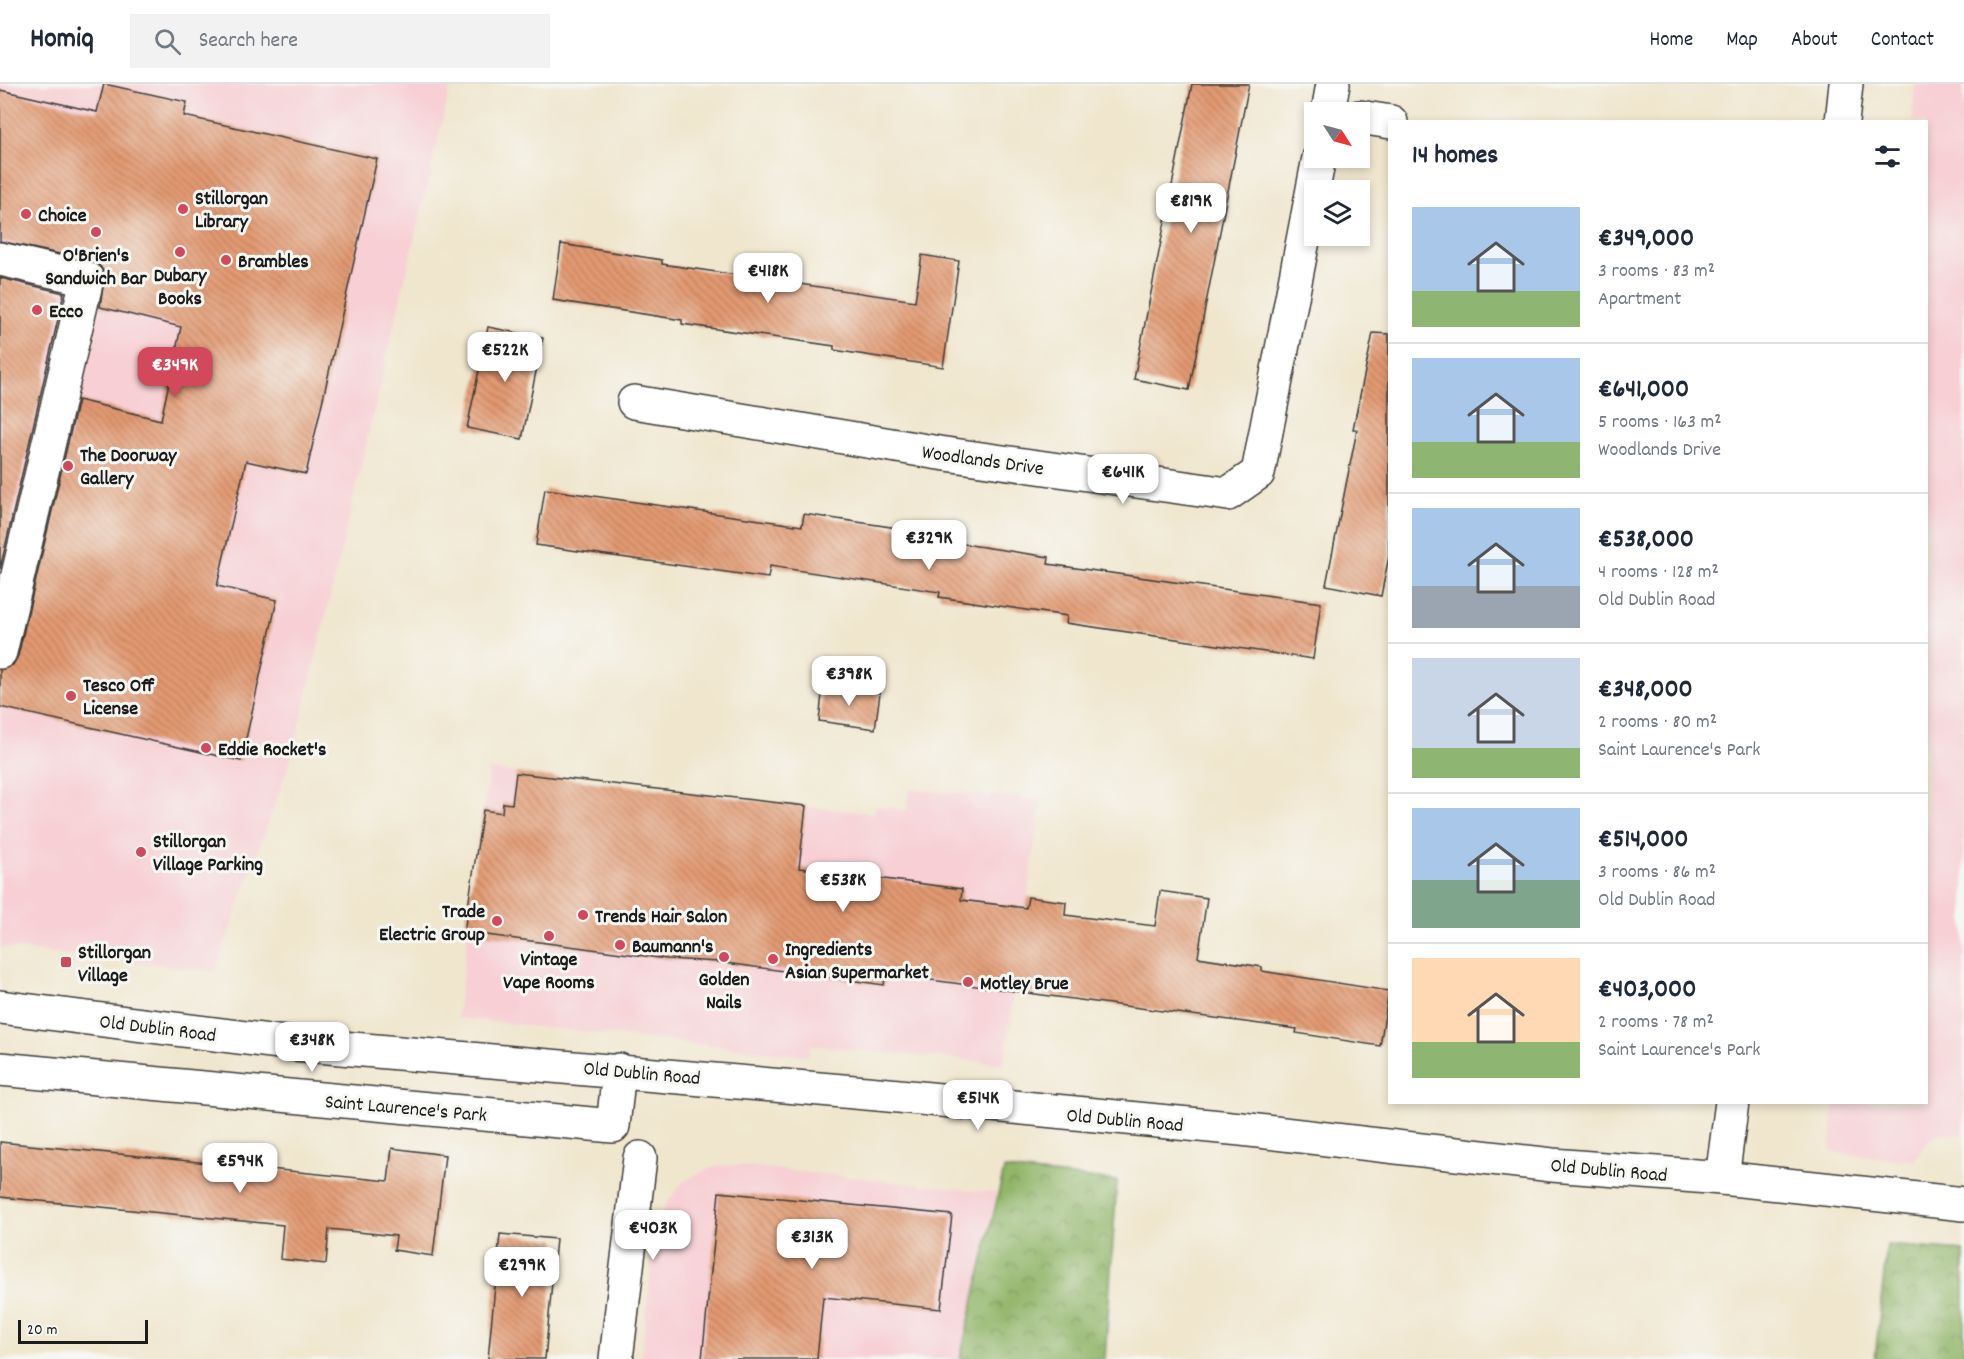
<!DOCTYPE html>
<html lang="en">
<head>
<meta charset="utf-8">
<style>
	:root { --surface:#fff; --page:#f2f2f3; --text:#1f2937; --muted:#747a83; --line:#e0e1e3; --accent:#d1495b }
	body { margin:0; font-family:Dekko,sans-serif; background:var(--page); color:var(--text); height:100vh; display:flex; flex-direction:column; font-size:22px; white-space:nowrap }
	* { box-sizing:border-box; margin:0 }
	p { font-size:20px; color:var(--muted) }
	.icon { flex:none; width:33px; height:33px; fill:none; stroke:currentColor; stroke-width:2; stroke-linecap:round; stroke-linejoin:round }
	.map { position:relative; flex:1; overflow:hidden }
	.details { position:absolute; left:1388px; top:36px; width:540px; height:984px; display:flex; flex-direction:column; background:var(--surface); border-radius:0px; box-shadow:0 3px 9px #0003 }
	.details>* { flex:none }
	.needle { width:39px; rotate:126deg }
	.buttons { position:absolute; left:1304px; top:18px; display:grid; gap:12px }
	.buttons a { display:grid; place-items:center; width:66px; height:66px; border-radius:0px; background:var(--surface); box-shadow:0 3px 9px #0003; font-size:30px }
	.scale { position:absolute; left:18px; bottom:15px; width:130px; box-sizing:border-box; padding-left:6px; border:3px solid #1c1c1c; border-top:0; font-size:16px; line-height:21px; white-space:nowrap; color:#1c1c1c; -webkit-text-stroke:4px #f6f6f2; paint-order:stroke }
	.price { position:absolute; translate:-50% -51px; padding:0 14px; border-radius:12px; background:#fff; color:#222; font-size:20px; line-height:39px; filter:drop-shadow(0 2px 3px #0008) }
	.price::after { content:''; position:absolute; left:50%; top:36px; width:18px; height:14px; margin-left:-9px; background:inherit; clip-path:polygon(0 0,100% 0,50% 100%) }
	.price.current { background:var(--accent); color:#fff }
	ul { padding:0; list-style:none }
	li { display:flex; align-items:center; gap:18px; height:150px; padding:0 24px }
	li+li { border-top:2px solid var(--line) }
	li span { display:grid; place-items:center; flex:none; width:168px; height:120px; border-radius:0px; color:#555 }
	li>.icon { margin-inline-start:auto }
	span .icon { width:72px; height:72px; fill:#fffc; stroke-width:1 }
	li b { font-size:26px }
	h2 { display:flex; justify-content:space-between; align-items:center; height:72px; padding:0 24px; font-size:26px }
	header { display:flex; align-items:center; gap:36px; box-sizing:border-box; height:84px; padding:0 30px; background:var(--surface); border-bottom:2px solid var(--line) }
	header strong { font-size:28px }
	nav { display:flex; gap:33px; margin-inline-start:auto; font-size:21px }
	.search { width:420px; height:54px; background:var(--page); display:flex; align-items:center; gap:15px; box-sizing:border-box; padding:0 21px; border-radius:0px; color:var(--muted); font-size:22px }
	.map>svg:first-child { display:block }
	.built { fill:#f7cfd4 }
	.forest { fill:url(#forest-crowns); stroke:#566842; stroke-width:1.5 }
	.building { fill:url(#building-back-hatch) }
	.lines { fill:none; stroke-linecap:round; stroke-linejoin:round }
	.street-casing { stroke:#3c3a37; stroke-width:36 }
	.secondary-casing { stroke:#3c3a37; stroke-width:36 }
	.street { stroke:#fff; stroke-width:33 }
	.secondary { stroke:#fff; stroke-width:33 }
	.poi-dot { fill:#d1495b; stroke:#f6f6f2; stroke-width:2 }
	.labels { text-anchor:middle; stroke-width:6; stroke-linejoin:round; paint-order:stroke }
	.poi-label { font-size:20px; font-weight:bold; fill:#1c1c1c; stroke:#f6f6f2; text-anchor:start }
	.street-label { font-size:20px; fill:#1c1c1c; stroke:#f6f6f2 }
</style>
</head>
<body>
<header>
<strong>Homiq</strong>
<div class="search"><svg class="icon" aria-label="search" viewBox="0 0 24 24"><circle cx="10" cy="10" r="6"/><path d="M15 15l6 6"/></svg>Search here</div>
<nav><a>Home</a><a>Map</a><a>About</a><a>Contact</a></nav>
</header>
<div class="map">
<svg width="1964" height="1275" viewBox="0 0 1964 1275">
	<defs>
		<pattern id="forest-crowns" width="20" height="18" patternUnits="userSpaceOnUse" patternTransform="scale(1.5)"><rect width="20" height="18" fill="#91b569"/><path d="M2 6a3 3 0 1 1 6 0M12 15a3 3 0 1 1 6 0" fill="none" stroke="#769256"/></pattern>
		<pattern id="building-back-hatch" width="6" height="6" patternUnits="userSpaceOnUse" patternTransform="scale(1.5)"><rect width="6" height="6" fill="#e39a72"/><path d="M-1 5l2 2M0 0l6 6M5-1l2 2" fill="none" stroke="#b77d5d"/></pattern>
	</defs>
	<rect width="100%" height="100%" fill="#f6f6f2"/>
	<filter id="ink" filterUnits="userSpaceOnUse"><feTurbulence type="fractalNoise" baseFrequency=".0167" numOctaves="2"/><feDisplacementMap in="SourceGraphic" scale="12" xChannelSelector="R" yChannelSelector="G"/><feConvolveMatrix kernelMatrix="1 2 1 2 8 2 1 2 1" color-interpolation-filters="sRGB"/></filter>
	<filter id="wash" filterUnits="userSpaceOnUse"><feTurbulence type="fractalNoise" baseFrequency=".008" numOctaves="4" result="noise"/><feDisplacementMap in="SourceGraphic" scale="24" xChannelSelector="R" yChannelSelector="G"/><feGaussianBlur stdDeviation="1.35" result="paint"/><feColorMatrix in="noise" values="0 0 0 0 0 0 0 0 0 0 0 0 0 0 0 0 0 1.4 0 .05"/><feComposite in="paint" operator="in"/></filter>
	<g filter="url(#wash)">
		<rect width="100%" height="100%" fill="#f0e6ce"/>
		<!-- built -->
		<g class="built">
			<polygon points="0,0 451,0 294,666 215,887 0,863"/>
			<polygon points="1915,0 1964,0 1964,1050 1939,1050 1929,1055 1913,1077 1830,1068 1834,1019 1926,1018 1926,38 1912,37"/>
			<polygon points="489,686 874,730 875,722 907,726 909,705 1041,716 1004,980 811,961 809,972 457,934"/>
			<polygon points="738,1081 996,1109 960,1275 641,1275 655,1146 666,1120 680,1101 694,1091 716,1082"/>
		</g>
		<!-- forest -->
		<g class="forest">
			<polygon points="1004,1085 1117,1097 1105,1275 960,1275"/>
			<polygon points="1887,1161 1964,1167 1964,1275 1875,1275"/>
		</g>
		<g id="blocks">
			<!-- building -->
			<g class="building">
				<polygon points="104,0 187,18 184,32 377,75 306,390 246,377 217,502 277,516 241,677 0,623 0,586 13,581 18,572 78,316 161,336 181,243 100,223 105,190 100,182 92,177 0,157 0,6 97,28"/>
				<polygon points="1192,0 1249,0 1189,306 1134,295"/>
				<polygon points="561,160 662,176 662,180 915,217 922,171 959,177 943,283 834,266 834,262 682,240 682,236 553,216"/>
				<polygon points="0,194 64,209 0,485"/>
				<polygon points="488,243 543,254 522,355 467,344"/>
				<polygon points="1373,249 1389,250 1389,472 1381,512 1326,501 1357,346 1353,345"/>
				<polygon points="545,405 802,442 804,430 904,445 904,451 1049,473 1048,480 1321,519 1313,575 1066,539 1067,532 939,513 940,508 770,482 768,494 536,461"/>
				<polygon points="823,601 880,609 875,645 819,637"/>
				<polygon points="516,689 806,722 799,784 962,805 961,816 1026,824 1028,813 1066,818 1065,831 1155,842 1160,807 1207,814 1198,873 1262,883 1262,887 1389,907 1380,962 1296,949 1297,945 886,890 884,901 719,878 667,875 464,848 483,726 502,729 503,719 512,720"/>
				<polygon points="0,1058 388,1097 392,1064 445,1071 433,1172 394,1166 396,1152 329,1145 326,1180 280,1175 283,1141 0,1113"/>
				<polygon points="719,1108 952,1131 941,1225 823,1213 817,1275 702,1275"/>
				<polygon points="500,1150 556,1155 545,1275 488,1275"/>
			</g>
		</g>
	</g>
	<g filter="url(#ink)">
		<use href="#blocks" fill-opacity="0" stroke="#3c3a37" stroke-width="1.5"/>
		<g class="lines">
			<defs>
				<g id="street">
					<polyline points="1328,28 1333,0"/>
					<polyline points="1359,33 1391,38"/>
					<polyline points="1842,38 1846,0"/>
					<polyline points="0,175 87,195 0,568"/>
					<polyline points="634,318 939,369 1228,410 1258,389 1319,74"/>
					<polyline points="0,985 613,1042 619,986"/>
					<polyline points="1722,1094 1732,1018"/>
					<polyline points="616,1275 640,1074"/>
				</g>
				<polyline id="secondary" points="0,923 294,960 878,1010 1241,1045 1552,1081 1722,1094 1964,1120"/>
			</defs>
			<!-- street casing -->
			<use href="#street" class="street-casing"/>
			<!-- secondary casing -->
			<use href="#secondary" class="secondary-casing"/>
			<!-- street -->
			<use href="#street" class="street"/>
			<!-- secondary -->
			<use href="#secondary" class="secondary"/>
		</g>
	</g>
	<!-- markers -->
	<g class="poi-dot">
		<circle cx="183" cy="125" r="6"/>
		<circle cx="26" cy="130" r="6"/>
		<circle cx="96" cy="148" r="6"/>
		<circle cx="180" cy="168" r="6"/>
		<circle cx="226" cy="176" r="6"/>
		<circle cx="37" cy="226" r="6"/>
		<circle cx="68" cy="382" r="6"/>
		<circle cx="71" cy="612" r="6"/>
		<circle cx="206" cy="664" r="6"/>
		<circle cx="141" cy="768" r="6"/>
		<circle cx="583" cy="831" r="6"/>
		<circle cx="497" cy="837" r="6"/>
		<circle cx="549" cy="852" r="6"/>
		<circle cx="620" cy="861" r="6"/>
		<circle cx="724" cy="873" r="6"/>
		<circle cx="773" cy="875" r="6"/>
		<rect x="60" y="872" width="12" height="12" rx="3"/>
		<circle cx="968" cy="898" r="6"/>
	</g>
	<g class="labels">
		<!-- poi labels -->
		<g class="poi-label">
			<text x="195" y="120">Stillorgan<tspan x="195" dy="23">Library</tspan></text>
			<text x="38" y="137">Choice</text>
			<text x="96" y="177" text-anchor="middle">O'Brien's<tspan x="96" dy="23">Sandwich Bar</tspan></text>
			<text x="238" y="183">Brambles</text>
			<text x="180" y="197" text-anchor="middle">Dubary<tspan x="180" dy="23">Books</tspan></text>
			<text x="49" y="233">Ecco</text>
			<text x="80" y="377">The Doorway<tspan x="80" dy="23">Gallery</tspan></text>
			<text x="83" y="607">Tesco Off<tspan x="83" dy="23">License</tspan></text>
			<text x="218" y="671">Eddie Rocket's</text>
			<text x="153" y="763">Stillorgan<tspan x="153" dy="23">Village Parking</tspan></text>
			<text x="485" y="833" text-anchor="end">Trade<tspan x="485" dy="23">Electric Group</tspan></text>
			<text x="595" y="838">Trends Hair Salon</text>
			<text x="632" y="868">Baumann's</text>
			<text x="785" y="871">Ingredients<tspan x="785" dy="23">Asian Supermarket</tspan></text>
			<text x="78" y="874">Stillorgan<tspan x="78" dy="23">Village</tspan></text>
			<text x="549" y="881" text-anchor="middle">Vintage<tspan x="549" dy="23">Vape Rooms</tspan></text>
			<text x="724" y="901" text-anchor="middle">Golden<tspan x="724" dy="23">Nails</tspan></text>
			<text x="980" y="905">Motley Brue</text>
		</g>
		<!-- street labels -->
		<g class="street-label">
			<text transform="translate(983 375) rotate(8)" y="7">Woodlands Drive</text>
			<text transform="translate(158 943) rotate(7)" y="7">Old Dublin Road</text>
			<text transform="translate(642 988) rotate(5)" y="7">Old Dublin Road</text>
			<text transform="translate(406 1023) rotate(5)" y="7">Saint Laurence's Park</text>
			<text transform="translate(1125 1035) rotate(5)" y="7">Old Dublin Road</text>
			<text transform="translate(1609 1085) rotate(5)" y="7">Old Dublin Road</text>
		</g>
	</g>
</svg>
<div class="buttons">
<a><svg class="needle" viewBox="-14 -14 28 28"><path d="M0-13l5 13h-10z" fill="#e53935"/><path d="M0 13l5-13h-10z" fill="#747a83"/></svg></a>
<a><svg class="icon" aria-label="layers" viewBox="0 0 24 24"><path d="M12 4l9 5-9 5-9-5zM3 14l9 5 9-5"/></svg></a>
</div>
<div class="scale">20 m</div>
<b class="price" style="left:1191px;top:150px">€819K</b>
<b class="price" style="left:768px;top:220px">€418K</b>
<b class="price" style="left:505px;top:299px">€522K</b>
<b class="price current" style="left:175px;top:314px">€349K</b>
<b class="price" style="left:1123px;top:421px">€641K</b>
<b class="price" style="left:929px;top:487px">€329K</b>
<b class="price" style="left:849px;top:623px">€398K</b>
<b class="price" style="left:843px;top:829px">€538K</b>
<b class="price" style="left:312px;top:989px">€348K</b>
<b class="price" style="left:978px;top:1047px">€514K</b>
<b class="price" style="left:240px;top:1110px">€594K</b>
<b class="price" style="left:653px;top:1177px">€403K</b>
<b class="price" style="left:812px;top:1186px">€313K</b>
<b class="price" style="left:522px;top:1214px">€299K</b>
<section class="details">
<h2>14 homes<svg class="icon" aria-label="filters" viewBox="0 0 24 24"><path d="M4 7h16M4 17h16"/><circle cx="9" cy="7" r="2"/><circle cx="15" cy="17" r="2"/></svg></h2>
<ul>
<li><span style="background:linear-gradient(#a9c7e8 70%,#8fb573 0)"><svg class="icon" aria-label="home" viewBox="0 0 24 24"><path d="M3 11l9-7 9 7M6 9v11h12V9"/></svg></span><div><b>€349,000</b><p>3 rooms · 83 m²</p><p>Apartment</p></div></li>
<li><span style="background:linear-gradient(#a9c7e8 70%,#8fb573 0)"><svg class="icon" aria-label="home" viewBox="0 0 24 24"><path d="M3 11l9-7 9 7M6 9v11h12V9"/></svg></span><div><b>€641,000</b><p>5 rooms · 163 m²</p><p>Woodlands Drive</p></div></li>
<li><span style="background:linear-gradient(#a9c7e8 65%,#9aa5b1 0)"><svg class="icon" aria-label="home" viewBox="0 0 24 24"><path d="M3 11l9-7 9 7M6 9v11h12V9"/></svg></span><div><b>€538,000</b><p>4 rooms · 128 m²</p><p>Old Dublin Road</p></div></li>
<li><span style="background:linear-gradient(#c9d6e8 75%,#8fb573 0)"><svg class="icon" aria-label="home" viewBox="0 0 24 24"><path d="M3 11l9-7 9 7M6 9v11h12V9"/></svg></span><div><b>€348,000</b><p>2 rooms · 80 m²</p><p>Saint Laurence's Park</p></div></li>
<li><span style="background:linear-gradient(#a9c7e8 60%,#7fa58c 0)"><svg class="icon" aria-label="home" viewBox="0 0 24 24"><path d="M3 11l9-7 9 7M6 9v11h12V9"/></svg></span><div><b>€514,000</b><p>3 rooms · 86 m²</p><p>Old Dublin Road</p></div></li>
<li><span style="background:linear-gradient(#ffd9b3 70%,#8fb573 0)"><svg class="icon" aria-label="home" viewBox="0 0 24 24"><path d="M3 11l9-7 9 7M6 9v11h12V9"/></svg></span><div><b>€403,000</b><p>2 rooms · 78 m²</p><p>Saint Laurence's Park</p></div></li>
</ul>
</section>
</div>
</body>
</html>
